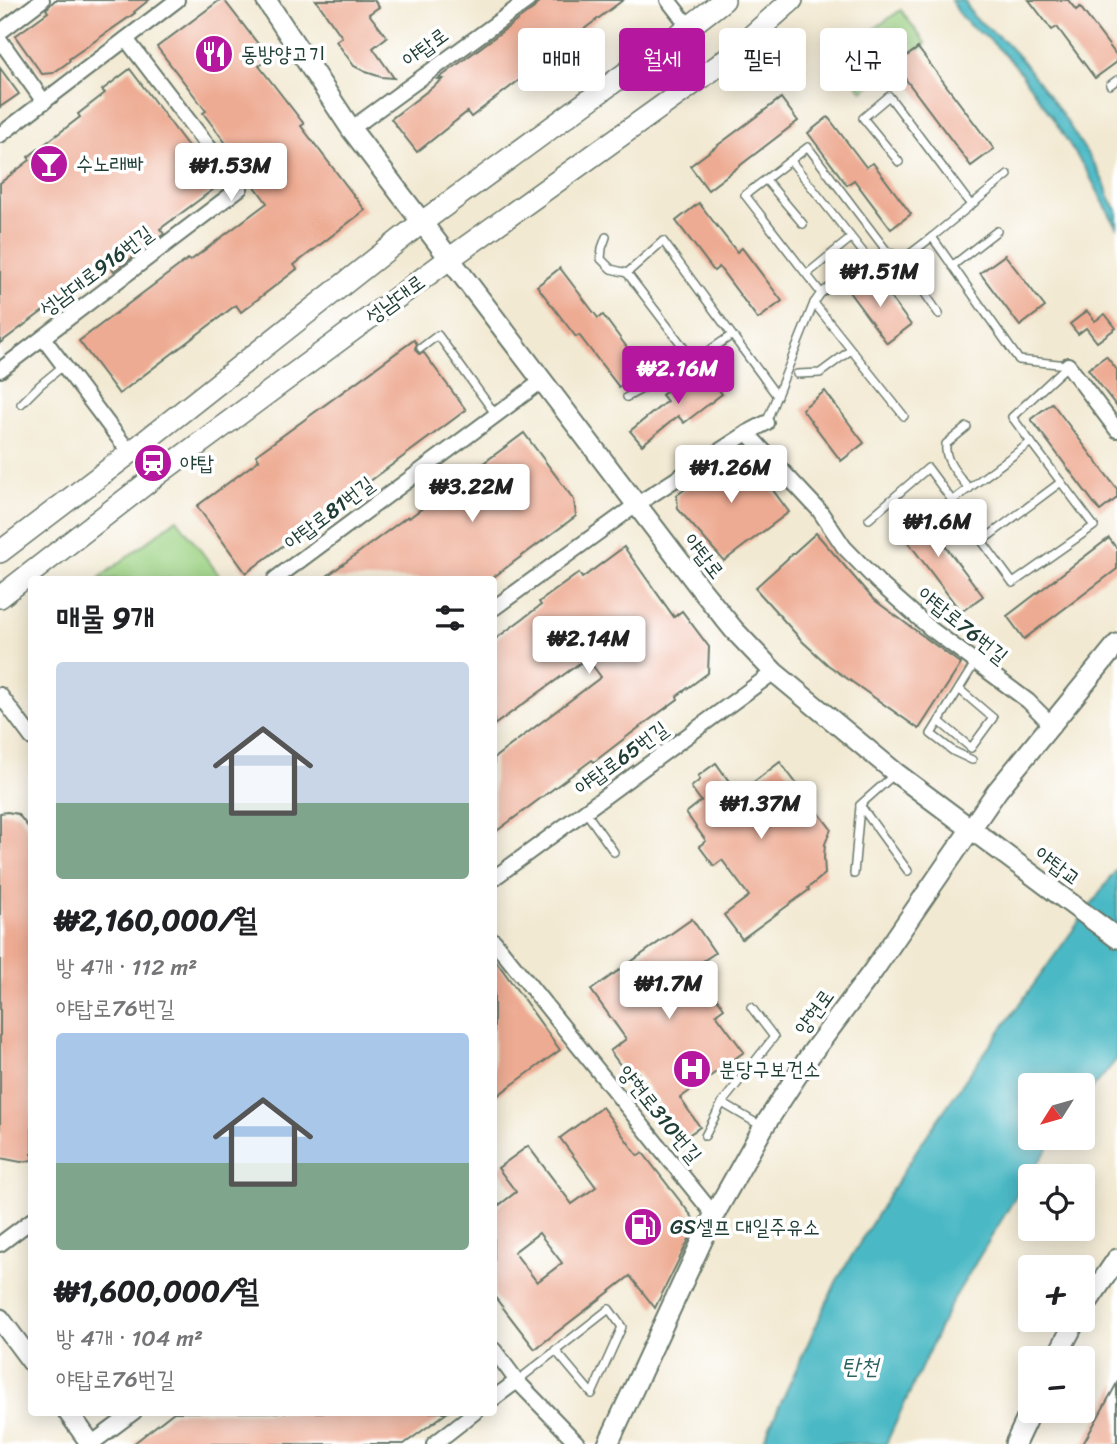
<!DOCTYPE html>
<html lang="ko">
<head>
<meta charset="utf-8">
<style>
	:root { --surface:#fff; --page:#f6f6f6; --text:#202124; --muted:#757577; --accent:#b5179e }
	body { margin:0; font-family:Sriracha,"Poor Story",sans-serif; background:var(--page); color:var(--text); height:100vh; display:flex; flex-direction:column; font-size:26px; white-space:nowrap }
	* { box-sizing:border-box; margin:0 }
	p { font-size:23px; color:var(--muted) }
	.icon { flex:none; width:38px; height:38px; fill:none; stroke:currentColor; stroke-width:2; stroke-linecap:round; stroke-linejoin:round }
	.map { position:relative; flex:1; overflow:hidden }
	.details { position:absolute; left:28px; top:576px; width:469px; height:840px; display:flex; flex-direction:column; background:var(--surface); border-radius:7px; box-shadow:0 4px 18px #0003 }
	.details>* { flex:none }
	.top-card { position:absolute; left:518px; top:28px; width:494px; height:63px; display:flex; gap:14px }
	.needle { width:46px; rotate:233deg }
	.buttons { position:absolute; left:1018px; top:1073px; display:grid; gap:14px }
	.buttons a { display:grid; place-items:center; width:77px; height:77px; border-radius:7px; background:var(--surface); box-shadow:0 4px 18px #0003; font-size:35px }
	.price { position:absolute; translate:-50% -60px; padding:0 16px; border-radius:7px; background:#fff; color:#222; font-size:23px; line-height:46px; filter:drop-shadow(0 2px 4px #0008) }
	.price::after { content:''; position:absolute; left:50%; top:42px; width:21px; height:16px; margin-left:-10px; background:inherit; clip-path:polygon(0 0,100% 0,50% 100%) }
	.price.on { background:var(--accent); color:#fff }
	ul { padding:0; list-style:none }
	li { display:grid; align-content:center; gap:14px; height:371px; padding:0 28px }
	li span { display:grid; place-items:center; height:217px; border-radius:7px; color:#555 }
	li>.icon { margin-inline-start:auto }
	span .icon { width:126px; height:126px; fill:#fffc; stroke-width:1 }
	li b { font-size:30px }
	h2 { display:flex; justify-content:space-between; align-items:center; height:84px; padding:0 28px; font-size:30px }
	.pill { padding:0 24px; border-radius:7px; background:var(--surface); box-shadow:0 4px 18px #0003; font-size:24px; line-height:63px }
	.pill.on { background:var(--accent); color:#fff }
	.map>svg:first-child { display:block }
	.green { fill:#9cd283; stroke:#5e885c; stroke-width:2 }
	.water { fill:#4bb9c5; stroke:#357b7c; stroke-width:2 }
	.building { fill:#eeab93; fill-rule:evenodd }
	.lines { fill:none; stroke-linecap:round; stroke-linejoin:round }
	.lane-casing { stroke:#69796b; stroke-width:10 }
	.street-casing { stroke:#69796b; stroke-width:18 }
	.secondary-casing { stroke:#69796b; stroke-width:23 }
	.primary-casing { stroke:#69796b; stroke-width:24 }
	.lane { stroke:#fff; stroke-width:7 }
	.street { stroke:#fff; stroke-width:14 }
	.secondary { stroke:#fff; stroke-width:19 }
	.primary { stroke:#fff; stroke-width:21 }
	.labels { text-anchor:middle; stroke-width:7; stroke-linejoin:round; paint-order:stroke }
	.street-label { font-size:21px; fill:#1f3d34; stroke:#fff }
	.poi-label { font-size:21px; fill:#1f3d34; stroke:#fff; text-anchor:start }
	.water-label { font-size:23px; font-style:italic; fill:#2c6260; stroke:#fff }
</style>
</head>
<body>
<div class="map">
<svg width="1117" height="1444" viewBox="0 0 1117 1444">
	<rect width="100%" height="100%" fill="#fff"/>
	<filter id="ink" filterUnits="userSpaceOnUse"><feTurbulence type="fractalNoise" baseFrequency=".0143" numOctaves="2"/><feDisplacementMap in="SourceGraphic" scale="14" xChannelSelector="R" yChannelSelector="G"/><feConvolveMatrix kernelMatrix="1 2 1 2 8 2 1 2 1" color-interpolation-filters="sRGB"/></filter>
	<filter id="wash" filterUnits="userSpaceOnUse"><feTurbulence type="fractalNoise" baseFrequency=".00686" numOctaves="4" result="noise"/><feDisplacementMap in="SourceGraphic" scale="28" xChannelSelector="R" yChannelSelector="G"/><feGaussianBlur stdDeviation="1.57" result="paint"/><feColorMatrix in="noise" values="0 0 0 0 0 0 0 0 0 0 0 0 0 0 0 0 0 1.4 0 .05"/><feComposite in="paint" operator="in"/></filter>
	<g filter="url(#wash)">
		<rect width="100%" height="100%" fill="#f2e9d2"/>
		<!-- green -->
		<g class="green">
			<polygon points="901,10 926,44 862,91 836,56"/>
			<polygon points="177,519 222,579 98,579"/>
		</g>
		<!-- water -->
		<g class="water">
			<polygon points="951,0 964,0 974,17 1004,41 1020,58 1056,105 1096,167 1106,187 1108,195 1117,210 1117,228 1089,175 1050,114 1014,64 989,39 970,26 960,15"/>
			<polygon points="1117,869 1117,1059 1083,1100 1083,1085 1031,1085 1031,1138 1056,1138 1027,1178 950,1305 886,1444 762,1444 836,1282 882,1206 918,1148 965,1080"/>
		</g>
		<g id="blocks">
			<!-- building -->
			<g class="building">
				<polygon points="55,0 149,0 134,12 135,13 69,59 70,61 53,73 42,74 15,36 48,12 46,9"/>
				<polygon points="220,0 224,0 269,58 259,66 304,124 301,126 365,210 294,265 297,269 241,312 236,305 119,394 79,341 188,259 190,261 267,203 254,185 256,183 203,113 206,111 157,47"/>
				<polygon points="316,0 374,0 379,7 369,14 387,37 373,48 394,78 381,77 366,72 354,66 336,41 342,37"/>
				<polygon points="540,0 623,0 521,76 522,78 471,117 467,112 417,152 391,119 443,79 438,79 534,8"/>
				<polygon points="1029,0 1068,0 1076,10 1080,7 1117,56 1117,62 1095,78 1057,27 1052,30"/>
				<polygon points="918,48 994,149 971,166 895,65"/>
				<polygon points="0,68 19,94 0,107"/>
				<polygon points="130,69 218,186 160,229 164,234 114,271 108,263 0,343 0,183 30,160 28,157 80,117 78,114 105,93 102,90"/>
				<polygon points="781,98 798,121 708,190 690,166"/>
				<polygon points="828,117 866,167 873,163 911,214 891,229 854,180 847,185 808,133"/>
				<polygon points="699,203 737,252 742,248 782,301 758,319 719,267 714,271 676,221"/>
				<polygon points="1005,255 1045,307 1020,326 980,273"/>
				<polygon points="560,268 598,318 603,315 643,369 619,387 579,335 576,337 537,286"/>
				<polygon points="873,274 911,325 887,343 849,292"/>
				<polygon points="1087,311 1095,321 1105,314 1116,328 1097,342 1086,328 1078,334 1070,324"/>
				<polygon points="414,340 417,344 415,348 416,351 419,354 424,353 466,410 246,573 197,506 259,460 256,455"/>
				<polygon points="1106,356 1117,370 1117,407 1088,369"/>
				<polygon points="690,373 696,381 706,373 722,394 684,423 678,416 642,445 630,431 667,401 662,395"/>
				<polygon points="825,391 864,443 841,461 802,409"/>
				<polygon points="1052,403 1117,489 1117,498 1100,511 1031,419"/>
				<polygon points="524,433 574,500 576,516 491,579 323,579 408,516 409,518"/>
				<polygon points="734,453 747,455 789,512 724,561 678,509 677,495"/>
				<polygon points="915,506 983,596 961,612 893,522"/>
				<polygon points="816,533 873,599 961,664 919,729 828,665 803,642 755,588"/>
				<polygon points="1109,538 1117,549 1117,569 1024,639 1007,616"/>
				<polygon points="624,547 674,617 682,611 709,647 708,673 677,696 678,699 633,732 594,762 592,760 494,833 494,758 601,677 587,658 494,725 494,640 541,605 539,602 579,573 582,578"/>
				<polygon points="780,762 831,829 825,844 824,857 825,874 808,888 809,890 742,939 724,915 749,896 722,860 714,866 699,846 706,841 686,813 701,801 691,787 700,780 698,776 716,763 738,794"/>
				<polygon points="7,812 18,814 32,832 32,1160 21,1162 0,1158 0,813"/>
				<polygon points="692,919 715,953 694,967 724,1008 716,1014 744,1052 680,1098 700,1127 684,1138 637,1072 629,1077 610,1051 626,1039 591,990"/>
				<polygon points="494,958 560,1050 494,1098"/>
				<path d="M602,1107l36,49 5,-3 54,70 -42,85 -25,-32 -95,73 -41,-53v-87l22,-17 -18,-24 30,-22 44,58 24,-17 -36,-49zM539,1233l23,30 -25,19 -23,-30z"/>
				<polygon points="1117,1383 1117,1444 1083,1444"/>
				<polygon points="174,1412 448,1412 404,1444 133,1444"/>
			</g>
		</g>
	</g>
	<g filter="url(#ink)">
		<use href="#blocks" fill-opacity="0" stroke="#69796b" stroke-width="2"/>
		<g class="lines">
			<defs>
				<g id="lane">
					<polyline points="1110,85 1117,80"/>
					<polyline points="791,161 870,261"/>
					<polyline points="899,162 863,118 889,96 971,205"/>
					<polyline points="766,180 803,224"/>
					<polyline points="606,237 602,248 601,259 611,269 627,273"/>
					<polyline points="932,237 1008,175"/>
					<polyline points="886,250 821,293 745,195 808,147 886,250 902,260 932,237 1019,360 1068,365"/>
					<polyline points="902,260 939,314"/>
					<polyline points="952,266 997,231"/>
					<polyline points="807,274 851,238"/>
					<polyline points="821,293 814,303 904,416"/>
					<polyline points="732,335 694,361 627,273 663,241 777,396"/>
					<polyline points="421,348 438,335 496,415"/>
					<polyline points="797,374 820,373 851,350"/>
					<polyline points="627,397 694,361"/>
					<polyline points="21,404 40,385 63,366"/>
					<polyline points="766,423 814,303"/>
					<path d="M967,427l-21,17c-2,18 13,31 23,45"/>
					<polyline points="952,501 1031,442"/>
					<polyline points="869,519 928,468 1013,583 1094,526 1012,417 1068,365"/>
					<polyline points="982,541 1061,482"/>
					<polyline points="939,721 971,748 993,718 959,689"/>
					<polyline points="972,760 953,751 931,734 975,663"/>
					<polyline points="896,773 860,805 908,871"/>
					<polyline points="585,811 614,852"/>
					<polyline points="854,874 860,806"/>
					<polyline points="751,1007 774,1037 722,1103 763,1127"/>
					<polyline points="705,1136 722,1103"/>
					<polyline points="517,1381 609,1309 622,1327 592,1394 555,1350"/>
				</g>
				<g id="street">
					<polyline points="668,0 689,27"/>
					<polyline points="0,32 42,0"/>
					<polyline points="0,40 44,102"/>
					<polyline points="351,129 528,0"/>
					<polyline points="0,135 177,0"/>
					<polyline points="43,338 130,453"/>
					<polyline points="1068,365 1117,430"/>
					<polyline points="0,370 240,188 126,39"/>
					<polyline points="747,433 819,510 844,547 878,582 931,629 1028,701 1051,724"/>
					<polyline points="275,579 543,380"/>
					<polyline points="494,608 636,505 747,433 766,423"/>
					<polyline points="0,695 32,738"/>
					<polyline points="494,878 774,672"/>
					<polyline points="494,941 714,1215"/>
					<polyline points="0,1244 32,1220"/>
					<polyline points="494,1350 517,1381 578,1444"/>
					<polyline points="494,1398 517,1381"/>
					<polyline points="91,1444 134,1412"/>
					<polyline points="434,1444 475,1412"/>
				</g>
				<g id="secondary">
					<polyline points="266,0 351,129 700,588 734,630 774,672 896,773 1117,938"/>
					<polyline points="1083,1309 1117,1259"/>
					<polyline points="0,1319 32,1362"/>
					<polyline points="1056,1358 1076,1320"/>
					<polyline points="68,1412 91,1444"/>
					<polyline points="608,1444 714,1215 763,1128 811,1054 873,971 997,791 1117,644"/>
					<polyline points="1015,1444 1031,1410"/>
				</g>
				<g id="primary">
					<polyline points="0,552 130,453 421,223 689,27 724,0"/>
					<polyline points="0,597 161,472 449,259 719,65 792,0"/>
				</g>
			</defs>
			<!-- lane casing -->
			<use href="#lane" class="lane-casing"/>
			<!-- street casing -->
			<use href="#street" class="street-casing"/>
			<!-- secondary casing -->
			<use href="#secondary" class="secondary-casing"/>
			<!-- primary casing -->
			<use href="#primary" class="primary-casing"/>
			<!-- lane -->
			<use href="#lane" class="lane"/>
			<!-- street -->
			<use href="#street" class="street"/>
			<!-- secondary -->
			<use href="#secondary" class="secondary"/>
			<!-- primary -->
			<use href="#primary" class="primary"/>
		</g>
	</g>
	<!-- icons -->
	<defs>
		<symbol id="restaurant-disc" viewBox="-11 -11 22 22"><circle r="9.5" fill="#b5179e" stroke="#fff"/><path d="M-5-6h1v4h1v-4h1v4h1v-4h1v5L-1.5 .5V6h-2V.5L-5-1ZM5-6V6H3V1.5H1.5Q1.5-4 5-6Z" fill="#fff"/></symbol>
		<symbol id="bar-disc" viewBox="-11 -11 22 22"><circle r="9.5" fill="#b5179e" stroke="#fff"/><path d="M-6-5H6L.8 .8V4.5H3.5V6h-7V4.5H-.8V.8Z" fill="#fff"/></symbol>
		<symbol id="station-disc" viewBox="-11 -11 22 22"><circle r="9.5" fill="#b5179e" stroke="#fff"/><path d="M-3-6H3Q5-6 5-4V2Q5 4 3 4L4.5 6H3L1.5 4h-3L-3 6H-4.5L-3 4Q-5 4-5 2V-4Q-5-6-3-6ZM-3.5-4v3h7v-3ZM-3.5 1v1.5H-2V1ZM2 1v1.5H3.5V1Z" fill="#fff"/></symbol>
		<symbol id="hospital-disc" viewBox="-11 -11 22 22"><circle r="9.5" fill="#b5179e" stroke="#fff"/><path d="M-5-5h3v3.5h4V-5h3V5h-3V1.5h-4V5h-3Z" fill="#fff"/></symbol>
		<symbol id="fuel-disc" viewBox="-11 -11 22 22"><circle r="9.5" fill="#b5179e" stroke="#fff"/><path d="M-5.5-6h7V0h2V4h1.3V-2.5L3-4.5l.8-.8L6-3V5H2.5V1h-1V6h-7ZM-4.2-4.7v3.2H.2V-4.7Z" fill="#fff"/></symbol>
	</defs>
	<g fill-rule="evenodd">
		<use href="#restaurant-disc" x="192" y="32" width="44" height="44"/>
		<use href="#bar-disc" x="27" y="142" width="44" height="44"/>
		<use href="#station-disc" x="131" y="441" width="44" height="44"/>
		<use href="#hospital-disc" x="670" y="1047" width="44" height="44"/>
		<use href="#fuel-disc" x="621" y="1205" width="44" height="44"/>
	</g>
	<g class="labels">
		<!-- street labels -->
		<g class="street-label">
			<text transform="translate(425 47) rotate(-36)" y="7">야탑로</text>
			<text transform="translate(96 271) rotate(-37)" y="7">성남대로916번길</text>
			<text transform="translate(395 299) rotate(-36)" y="7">성남대로</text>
			<text transform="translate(329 513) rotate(-37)" y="7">야탑로81번길</text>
			<text transform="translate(704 556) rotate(52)" y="7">야탑로</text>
			<text transform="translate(963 625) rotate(39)" y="7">야탑로76번길</text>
			<text transform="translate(621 758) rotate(-36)" y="7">야탑로65번길</text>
			<text transform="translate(1058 866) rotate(37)" y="7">야탑교</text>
			<text transform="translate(814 1012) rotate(-54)" y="7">양현로</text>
			<text transform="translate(660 1114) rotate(51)" y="7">양현로310번길</text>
		</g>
		<!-- poi labels -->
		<g class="poi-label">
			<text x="241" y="61">동방양고기</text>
			<text x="76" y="171">수노래빠</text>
			<text x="180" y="470">야탑</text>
			<text x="719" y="1076">분당구보건소</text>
			<text x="670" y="1234">GS셀프 대일주유소</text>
		</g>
		<!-- water labels -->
		<g class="water-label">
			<text x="860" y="1374">탄천</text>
		</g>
	</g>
</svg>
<div class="buttons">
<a><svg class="needle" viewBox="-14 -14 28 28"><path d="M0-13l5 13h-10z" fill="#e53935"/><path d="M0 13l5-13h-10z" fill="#757577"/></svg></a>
<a><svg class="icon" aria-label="locate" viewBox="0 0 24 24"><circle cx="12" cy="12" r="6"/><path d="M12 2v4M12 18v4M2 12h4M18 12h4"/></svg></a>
<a>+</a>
<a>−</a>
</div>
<b class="price" style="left:231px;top:203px">₩1.53M</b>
<b class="price" style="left:880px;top:309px">₩1.51M</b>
<b class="price on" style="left:678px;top:406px">₩2.16M</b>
<b class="price" style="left:731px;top:505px">₩1.26M</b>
<b class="price" style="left:472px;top:524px">₩3.22M</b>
<b class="price" style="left:938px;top:559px">₩1.6M</b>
<b class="price" style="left:589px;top:676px">₩2.14M</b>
<b class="price" style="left:761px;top:841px">₩1.37M</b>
<b class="price" style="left:669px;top:1021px">₩1.7M</b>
<div class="top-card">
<a class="pill">매매</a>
<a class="pill on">월세</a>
<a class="pill">필터</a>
<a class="pill">신규</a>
</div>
<section class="details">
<h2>매물 9개<svg class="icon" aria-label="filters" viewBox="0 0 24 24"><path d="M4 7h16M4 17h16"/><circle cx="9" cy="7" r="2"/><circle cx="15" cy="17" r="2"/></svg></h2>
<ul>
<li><span style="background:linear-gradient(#c9d6e8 65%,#7fa58c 0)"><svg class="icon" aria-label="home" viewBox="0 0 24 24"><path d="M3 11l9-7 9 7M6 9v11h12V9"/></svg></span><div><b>₩2,160,000/월</b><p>방 4개 · 112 m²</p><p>야탑로76번길</p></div></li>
<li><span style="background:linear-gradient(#a9c7e8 60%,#7fa58c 0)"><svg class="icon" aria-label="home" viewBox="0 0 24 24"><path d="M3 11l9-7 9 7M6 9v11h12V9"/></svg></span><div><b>₩1,600,000/월</b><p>방 4개 · 104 m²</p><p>야탑로76번길</p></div></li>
</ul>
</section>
</div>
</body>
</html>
